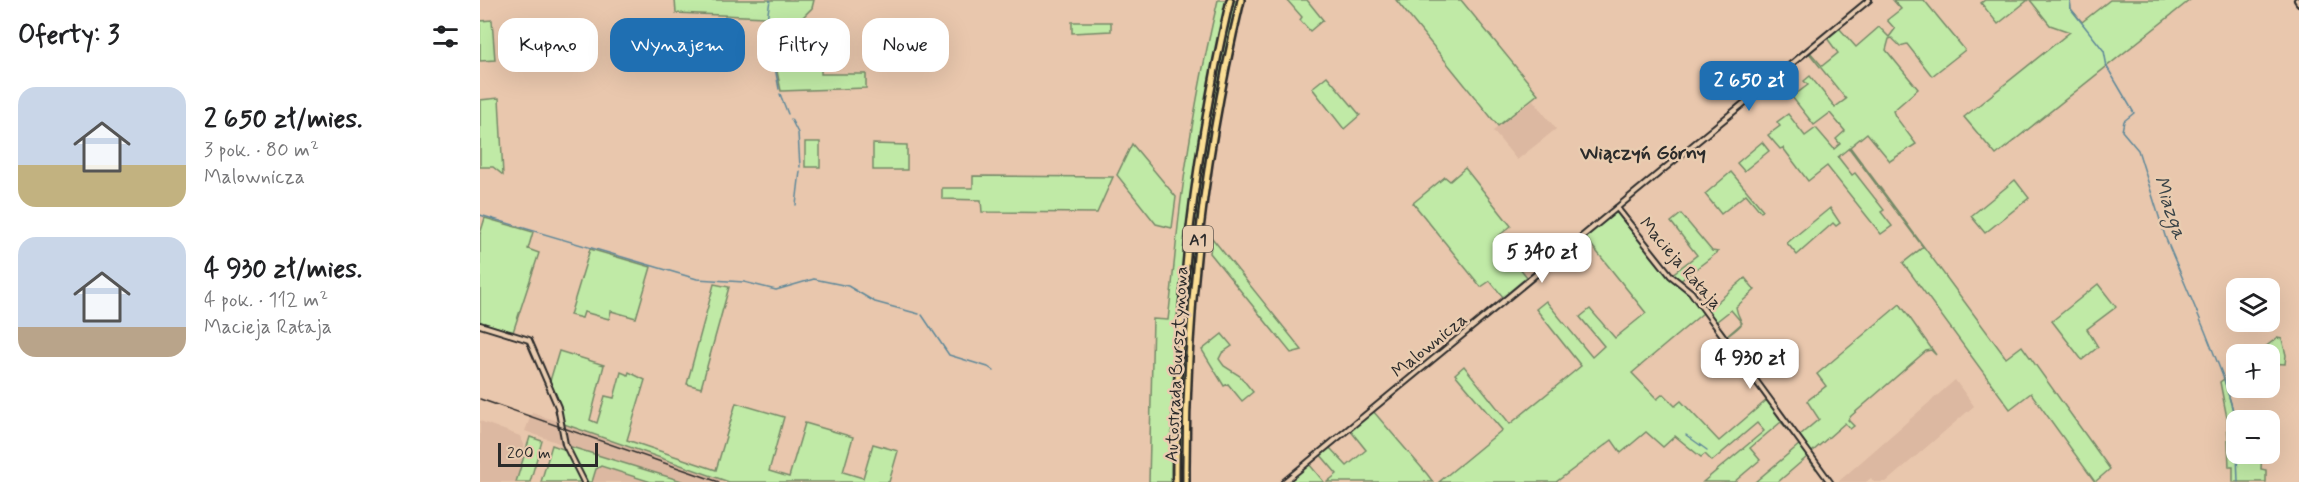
<!DOCTYPE html>
<html lang="pl">
<head>
<meta charset="utf-8">
<style>
	:root { --surface:#fff; --page:#f2f2f2; --text:#202124; --muted:#757577; --accent:#1f6fb2 }
	body { margin:0; font-family:Mynerve,sans-serif; background:var(--page); color:var(--text); height:100vh; display:flex; flex-direction:column; font-size:22px; white-space:nowrap }
	* { box-sizing:border-box; margin:0 }
	p { font-size:20px; color:var(--muted) }
	.icon { flex:none; width:33px; height:33px; fill:none; stroke:currentColor; stroke-width:2; stroke-linecap:round; stroke-linejoin:round }
	.map { position:relative; flex:1; overflow:hidden }
	.side { display:flex; flex-direction:column; background:var(--surface); width:480px }
	.side>* { flex:none }
	.guide { position:absolute; left:18px; top:18px; width:570px; height:54px; display:flex; gap:12px }
	.fabs { position:absolute; left:1746px; top:278px; display:grid; gap:12px }
	.fabs a { display:grid; place-items:center; width:54px; height:54px; border-radius:12px; background:var(--surface); box-shadow:0 6px 24px #0002; font-size:30px }
	.scale { position:absolute; left:18px; bottom:15px; width:100px; box-sizing:border-box; padding-left:6px; border:3px solid #2b2b2b; border-top:0; font-size:16px; line-height:21px; white-space:nowrap; color:#2b2b2b; -webkit-text-stroke:4px #e9ccb0; paint-order:stroke }
	.price { position:absolute; translate:-50% -51px; padding:0 14px; border-radius:12px; background:#fff; color:#222; font-size:20px; line-height:39px; filter:drop-shadow(0 2px 3px #0008) }
	.price::after { content:''; position:absolute; left:50%; top:36px; width:18px; height:14px; margin-left:-9px; background:inherit; clip-path:polygon(0 0,100% 0,50% 100%) }
	.price.selected { background:var(--accent); color:#fff }
	ul { padding:0; list-style:none }
	li { display:flex; align-items:center; gap:18px; height:150px; padding:0 18px }
	li span { display:grid; place-items:center; flex:none; width:168px; height:120px; border-radius:18px; color:#555 }
	li>.icon { margin-inline-start:auto }
	span .icon { width:72px; height:72px; fill:#fffc; stroke-width:1 }
	li b { font-size:26px }
	h2 { display:flex; justify-content:space-between; align-items:center; height:72px; padding:0 18px; font-size:26px }
	.pill { padding:0 21px; border-radius:18px; background:var(--surface); box-shadow:0 6px 24px #0002; font-size:21px; line-height:54px }
	.pill.selected { background:var(--accent); color:#fff }
	main { display:flex; flex:1; min-height:0 }
	.map>svg:first-child { display:block }
	.built { fill:#dcb8a1 }
	.green { fill:#c0eaa6; stroke:#768a68; stroke-width:1.5 }
	.lines { fill:none; stroke-linecap:round; stroke-linejoin:round }
	.stream { stroke:#5f8899; stroke-width:1.5 }
	.secondary-casing { stroke:#2b2b2b; stroke-width:8 }
	.highway-casing { stroke:#2b2b2b; stroke-width:10 }
	.secondary { stroke:#e9ccb0; stroke-width:4 }
	.highway { stroke:#fbde96; stroke-width:5 }
	.rail { stroke:#2b2b2b; stroke-width:1.5 }
	.labels { text-anchor:middle; stroke-width:5; stroke-linejoin:round; paint-order:stroke }
	.shield { fill:#e9ccb0; stroke:#645b53; stroke-width:1.5 }
	.shield-label { font-size:16px; font-weight:bold; fill:#2b2b2b }
	.street-label { font-size:18px; fill:#2b2b2b; stroke:#e9ccb0 }
	.neighbourhood-label { font-size:20px; font-weight:bold; fill:#2b2b2b; stroke:#e9ccb0 }
	.water-label { font-size:20px; font-style:italic; fill:#384247; stroke:#e9ccb0 }
</style>
</head>
<body>
<main>
<section class="side">
<h2>Oferty: 3<svg class="icon" aria-label="filters" viewBox="0 0 24 24"><path d="M4 7h16M4 17h16"/><circle cx="9" cy="7" r="2"/><circle cx="15" cy="17" r="2"/></svg></h2>
<ul>
<li><span style="background:linear-gradient(#c9d6e8 65%,#c2b280 0)"><svg class="icon" aria-label="home" viewBox="0 0 24 24"><path d="M3 11l9-7 9 7M6 9v11h12V9"/></svg></span><div><b>2 650 zł/mies.</b><p>3 pok. · 80 m²</p><p>Malownicza</p></div></li>
<li><span style="background:linear-gradient(#c9d6e8 75%,#b9a48a 0)"><svg class="icon" aria-label="home" viewBox="0 0 24 24"><path d="M3 11l9-7 9 7M6 9v11h12V9"/></svg></span><div><b>4 930 zł/mies.</b><p>4 pok. · 112 m²</p><p>Macieja Rataja</p></div></li>
</ul>
</section>
<div class="map">
<svg width="1819" height="482" viewBox="0 0 1819 482">
	<rect width="100%" height="100%" fill="#e9c7ad"/>
	<filter id="ink" filterUnits="userSpaceOnUse"><feTurbulence type="fractalNoise" baseFrequency=".0167" numOctaves="2"/><feDisplacementMap in="SourceGraphic" scale="12" xChannelSelector="R" yChannelSelector="G"/><feConvolveMatrix kernelMatrix="1 2 1 2 8 2 1 2 1" color-interpolation-filters="sRGB"/></filter>
	<g filter="url(#ink)">
		<!-- built -->
		<g class="built">
			<polygon points="1053,100 1076,129 1037,160 1013,131"/>
			<polygon points="1475,380 1494,406 1406,482 1394,482 1391,478 1386,482 1358,482"/>
			<polygon points="52,413 74,420 248,482 205,482 116,456 45,431"/>
			<polygon points="0,421 40,436 45,451 36,482 0,482"/>
			<polygon points="121,466 148,475 171,482 112,482 116,469"/>
		</g>
		<!-- green -->
		<g class="green">
			<polygon points="195,0 334,0 332,8 317,23 286,17 196,13"/>
			<path d="M738,0h9c-36,158 -57,320 -56,482h-22l4,-163 15,1c5,-40 8,-80 13,-120 9,-67 21,-134 37,-200z"/>
			<path d="M753,0h6c-38,159 -55,319 -55,482h-6c-1,-163 19,-323 55,-482z"/>
			<polygon points="807,0 827,0 843,20 830,31 820,20 822,17"/>
			<polygon points="916,0 981,0 1058,94 1018,126"/>
			<polygon points="1413,0 1444,0 1485,50 1452,76 1427,44 1420,46 1412,38 1409,39 1406,50 1438,89 1413,111 1415,116 1436,144 1410,161 1387,133 1370,147 1526,358 1542,346 1630,469 1615,482 1551,393 1530,409 1423,263 1443,247 1369,148 1358,157 1372,175 1375,173 1404,210 1401,212 1412,226 1401,234 1347,166 1328,181 1303,148 1300,149 1288,135 1300,126 1297,122 1308,114 1325,136 1336,128 1354,149 1360,144 1356,139 1365,131 1350,113 1334,125 1312,97 1328,85 1324,81 1330,76 1355,107 1366,99 1329,53 1330,52 1342,66 1358,53 1347,38 1359,28 1376,47 1399,27 1409,37 1415,29 1407,20 1421,9"/>
			<polygon points="1505,0 1548,0 1518,24 1501,3"/>
			<polygon points="1550,0 1590,0 1591,9 1602,22 1630,0 1710,0 1516,155 1484,117 1590,32 1570,25"/>
			<polygon points="12,20 15,60 0,61 0,21"/>
			<polygon points="631,22 631,31 592,33 592,22"/>
			<polygon points="295,61 341,61 341,74 386,74 386,88 301,91"/>
			<polygon points="847,76 880,115 864,129 832,88"/>
			<polygon points="19,98 23,175 13,167 0,167 0,100"/>
			<rect x="325" y="142" width="15" height="25"/>
			<polygon points="1282,142 1289,151 1264,171 1257,163"/>
			<polygon points="393,144 427,145 427,170 393,170"/>
			<polygon points="652,144 696,197 692,228 676,224 637,175"/>
			<polygon points="985,168 1031,226 1016,238 1047,277 1023,297 1010,281 1001,287 933,203 965,177 970,181"/>
			<polygon points="1251,172 1283,210 1281,212 1266,194 1241,214 1225,194"/>
			<polygon points="493,176 633,177 617,213 502,212 501,200 462,199 462,188 493,188"/>
			<polygon points="1535,180 1549,198 1505,233 1491,216"/>
			<polygon points="1350,208 1360,223 1356,226 1353,223 1317,255 1307,243"/>
			<polygon points="1135,212 1142,217 1186,272 1211,293 1230,318 1228,319 1223,313 1152,373 1177,399 1183,394 1195,406 1201,401 1239,441 1288,399 1315,435 1314,437 1301,422 1270,448 1280,460 1254,482 1223,482 1284,431 1277,423 1232,461 1225,454 1221,457 1195,436 1183,447 1166,432 1141,453 1132,440 1076,482 959,482 1022,430 975,374 984,366 1030,424 1101,366 1056,309 1066,301 1112,357 1124,346 1100,317 1110,309 1135,338 1166,313 1105,237"/>
			<polygon points="1201,214 1232,251 1238,252 1200,281 1191,275 1217,255 1191,222"/>
			<polygon points="5,218 53,232 48,249 59,253 33,332 0,322 0,234"/>
			<polygon points="732,238 822,350 811,353 730,253"/>
			<polygon points="110,249 171,267 156,318 131,311 129,319 104,312 102,318 90,315"/>
			<path d="M1265,278l10,12 -19,17c3,19 14,12 -7,28h-4l-3,-6 5,7 15,-13 -11,-13 -14,11 2,6 -16,-22 1,-2 5,6z"/>
			<polygon points="234,284 249,287 221,388 207,384"/>
			<polygon points="1618,284 1636,307 1607,329 1618,347 1602,360 1572,321"/>
			<polygon points="1420,304 1456,355 1451,350 1446,351 1371,416 1368,420 1374,426 1370,429 1365,423 1332,452 1335,457 1334,457 1313,428 1320,435 1339,419 1327,401 1346,386 1337,374"/>
			<polygon points="742,334 752,346 742,353 739,359 744,366 760,376 773,392 762,401 748,384 744,386 722,350"/>
			<polygon points="1797,338 1802,339 1806,355 1805,364 1790,363 1790,354 1776,354"/>
			<polygon points="79,351 124,365 110,420 117,423 125,396 134,398 141,372 148,375 149,372 165,380 147,440 236,470 256,403 304,417 289,471 309,477 325,423 373,437 363,472 383,478 393,444 418,451 409,482 249,482 84,424 80,406 65,372 70,381"/>
			<polygon points="1744,379 1756,421 1756,453 1782,453 1781,469 1786,470 1786,482 1753,482 1753,467 1749,467 1747,418 1740,382"/>
			<polygon points="893,411 947,474 953,482 847,482 857,474 840,454 849,447 867,466 886,450 870,430"/>
			<polygon points="50,437 62,441 50,482 36,482"/>
			<polygon points="1320,444 1338,468 1336,469 1327,457 1298,482 1275,482"/>
			<polygon points="72,445 86,450 102,482 61,482"/>
			<polygon points="88,446 205,482 171,482 121,466 116,469 112,482 107,482"/>
			<polygon points="829,464 844,482 807,482"/>
		</g>
		<g class="lines">
			<!-- stream -->
			<g class="stream">
				<polyline points="1590,0 1591,9 1624,51 1627,67 1654,113 1644,121 1642,131 1658,150 1686,239 1725,331 1744,379 1756,421 1756,443"/>
				<polyline points="286,26 290,0"/>
				<polyline points="287,30 293,58"/>
				<polyline points="294,62 299,89"/>
				<polyline points="300,94 308,114"/>
				<polyline points="311,119 318,133 320,167"/>
				<polyline points="316,205 320,171"/>
				<polyline points="0,215 217,279 264,282 296,290 334,279 368,286 395,302 439,314"/>
				<polyline points="442,315 469,355 508,367 514,371"/>
				<polyline points="1206,435 1227,450"/>
				<polyline points="1757,453 1758,482"/>
			</g>
			<defs>
				<g id="secondary">
					<polyline points="1817,0 1819,3"/>
					<polyline points="1137,208 1191,276 1211,292 1350,482"/>
					<polyline points="0,325 49,340 78,407 85,444 104,482"/>
					<polyline points="804,482 1389,0"/>
				</g>
				<g id="highway">
					<path d="M696,482c-1,-162 17,-324 54,-482"/>
					<path d="M706,482c-1,-163 17,-324 55,-482"/>
				</g>
			</defs>
			<!-- secondary casing -->
			<use href="#secondary" class="secondary-casing"/>
			<!-- highway casing -->
			<use href="#highway" class="highway-casing"/>
			<!-- secondary -->
			<use href="#secondary" class="secondary"/>
			<!-- highway -->
			<use href="#highway" class="highway"/>
			<!-- rail -->
			<polyline class="rail" points="0,399 239,482"/>
		</g>
	</g>
	<g class="labels">
		<!-- shield labels -->
		<rect class="shield" x="703" y="226" width="30" height="26" rx="4.5"/>
		<g class="shield-label">
			<text x="718" y="245">A1</text>
		</g>
		<!-- street labels -->
		<g class="street-label">
			<text transform="translate(1201 263) rotate(49)" y="6">Macieja Rataja</text>
			<text transform="translate(949 345) rotate(-39)" y="6">Malownicza</text>
			<text transform="translate(696 364) rotate(-87)" y="6">Autostrada Bursztynowa</text>
		</g>
		<!-- neighbourhood labels -->
		<g class="neighbourhood-label">
			<text x="1163" y="159">Wiączyń Górny</text>
		</g>
		<!-- water labels -->
		<g class="water-label">
			<text transform="translate(1691 207) rotate(72)" y="7">Miazga</text>
		</g>
	</g>
</svg>
<div class="fabs">
<a><svg class="icon" aria-label="layers" viewBox="0 0 24 24"><path d="M12 4l9 5-9 5-9-5zM3 14l9 5 9-5"/></svg></a>
<a>+</a>
<a>−</a>
</div>
<div class="scale">200 m</div>
<b class="price selected" style="left:1269px;top:112px">2 650 zł</b>
<b class="price" style="left:1062px;top:284px">5 340 zł</b>
<b class="price" style="left:1270px;top:390px">4 930 zł</b>
<div class="guide">
<a class="pill">Kupno</a>
<a class="pill selected">Wynajem</a>
<a class="pill">Filtry</a>
<a class="pill">Nowe</a>
</div>
</div>
</main>
</body>
</html>
